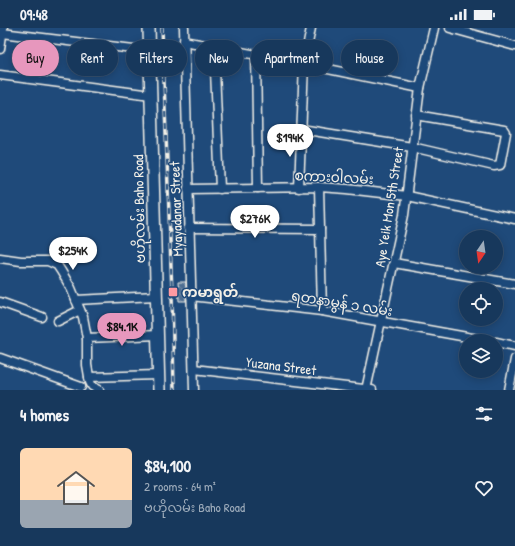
<!DOCTYPE html>
<html lang="en">
<head>
<meta charset="utf-8">
<style>
	:root { --surface:#17385c; --page:#203f62; --text:#f1f3f6; --muted:#9eacbb; --line:#365272; --accent:#e797bd }
	body { margin:0; font-family:"Patrick Hand","Noto Sans Myanmar",sans-serif; background:var(--page); color:var(--text); height:100vh; display:flex; flex-direction:column; font-size:15px; white-space:nowrap }
	* { box-sizing:border-box; margin:0 }
	p { font-size:13px; color:var(--muted) }
	.icon { flex:none; width:22px; height:22px; fill:none; stroke:currentColor; stroke-width:2; stroke-linecap:round; stroke-linejoin:round }
	.map { position:relative; height:362px; overflow:hidden }
	.drawer { display:flex; flex-direction:column; background:var(--surface); flex:1 }
	.drawer>* { flex:none }
	.banner { position:absolute; left:12px; top:12px; width:491px; height:36px; display:flex; gap:8px }
	.needle { width:26px; rotate:193deg }
	.buttons { position:absolute; left:459px; top:202px; display:grid; gap:8px }
	.buttons a { display:grid; place-items:center; width:44px; height:44px; border-radius:50%; background:var(--surface); box-shadow:0 2px 10px #0003,0 0 0 1px var(--line); font-size:20px }
	.price { position:absolute; translate:-50% -34px; padding:0 9px; border-radius:14px; background:#fff; color:#222; font-size:13px; line-height:26px; filter:drop-shadow(0 1px 2px #0008) }
	.price::after { content:''; position:absolute; left:50%; top:24px; width:12px; height:9px; margin-left:-6px; background:inherit; clip-path:polygon(0 0,100% 0,50% 100%) }
	.price.selected { background:var(--accent); color:#111 }
	ul { padding:0; list-style:none }
	li { display:flex; align-items:center; gap:12px; height:100px; padding:0 20px }
	li+li { border-top:1px solid var(--line) }
	li span { display:grid; place-items:center; flex:none; width:112px; height:80px; border-radius:6px; color:#555 }
	li>.icon { margin-inline-start:auto }
	span .icon { width:48px; height:48px; fill:#fffc; stroke-width:1 }
	li b { font-size:17px }
	h2 { display:flex; justify-content:space-between; align-items:center; height:48px; padding:0 20px; font-size:17px }
	.chip { padding:0 14px; border-radius:18px; background:var(--surface); box-shadow:0 2px 10px #0003,0 0 0 1px var(--line); font-size:14px; line-height:36px }
	.chip.selected { background:var(--accent); color:#111 }
	.status { display:flex; justify-content:space-between; align-items:center; height:28px; padding:0 20px; background:var(--surface); direction:ltr }
	.status svg { height:11px; fill:currentColor }
	.map>svg:first-child { display:block }
	.building { fill:url(#building-back-hatch); stroke:#f4f1e8 }
	.lines { fill:none; stroke-linecap:round; stroke-linejoin:round }
	.minor-casing { stroke:#f4f1e8; stroke-width:11 }
	.major-casing { stroke:#f4f1e8; stroke-width:14 }
	.minor { stroke:#1f4a7a; stroke-width:8 }
	.major { stroke:#1f4a7a; stroke-width:11 }
	.rail-casing { stroke:#f4f1e8; stroke-width:3.5 }
	.rail { stroke:#1f4a7a; stroke-width:2; stroke-dasharray:6; stroke-linecap:butt }
	.poi-dot { fill:#ff9aa2; stroke:#1f4a7a; stroke-width:1.5 }
	.labels { text-anchor:middle; stroke-width:3; stroke-linejoin:round; paint-order:stroke }
	.street-label { font-size:14px; fill:#f4f1e8; stroke:#1f4a7a }
	.poi-label { font-size:14px; font-weight:bold; fill:#f4f1e8; stroke:#1f4a7a; text-anchor:start }
</style>
</head>
<body>
<div class="status"><b>09:48</b><svg viewBox="0 0 49 12"><path d="M0 12V9h3v3zM5 12V6h3v6zM10 12V3h3v9zM15 12V0h3v12zM26 1h20v11H26zM47 4h2v5h-2z"/></svg></div>
<div class="map">
<svg width="515" height="362" viewBox="0 0 515 362">
	<defs>
		<pattern id="building-back-hatch" width="6" height="6" patternUnits="userSpaceOnUse"><rect width="6" height="6" fill="#4d6e92"/><path d="M-1 5l2 2M0 0l6 6M5-1l2 2" fill="none" stroke="#708aa6"/></pattern>
	</defs>
	<rect width="100%" height="100%" fill="#1f4a7a"/>
	<filter id="ink" filterUnits="userSpaceOnUse"><feTurbulence type="fractalNoise" baseFrequency=".025" numOctaves="2"/><feDisplacementMap in="SourceGraphic" scale="8" xChannelSelector="R" yChannelSelector="G"/><feConvolveMatrix kernelMatrix="1 2 1 2 8 2 1 2 1" color-interpolation-filters="sRGB"/></filter>
	<g filter="url(#ink)">
		<!-- building -->
		<polygon class="building" points="178,254 186,254 186,273 179,273"/>
		<g class="lines">
			<defs>
				<g id="minor">
					<polyline points="184,0 194,362"/>
					<polyline points="450,0 515,18"/>
					<polyline points="2,5 150,23"/>
					<polyline points="184,13 304,36 420,60"/>
					<polyline points="214,18 220,161"/>
					<polyline points="0,21 3,0"/>
					<polyline points="256,26 258,160"/>
					<polyline points="0,47 151,67"/>
					<polyline points="301,101 412,119 494,138 500,137 506,105 504,102 416,87"/>
					<polyline points="319,159 322,283"/>
					<polyline points="299,160 304,36 311,0"/>
					<polyline points="188,161 319,159 347,161 407,168 515,191"/>
					<polyline points="189,200 320,201"/>
					<polyline points="0,230 21,233 48,233 57,237 61,243 71,260 83,289 87,310 87,337 90,354 92,358 99,362"/>
					<polyline points="394,235 515,256"/>
					<polyline points="191,268 322,283 489,313"/>
					<polyline points="76,272 156,268"/>
					<polyline points="0,274 42,289"/>
					<polyline points="58,293 80,282"/>
					<polyline points="87,310 158,307"/>
					<polyline points="496,314 515,318"/>
					<polyline points="0,330 81,359"/>
					<polyline points="194,341 372,362"/>
					<polyline points="89,349 158,347"/>
					<polyline points="366,362 404,187 420,60 434,0"/>
					<polyline points="509,362 515,331"/>
				</g>
				<polyline id="major" points="149,0 159,362"/>
			</defs>
			<!-- minor casing -->
			<use href="#minor" class="minor-casing"/>
			<!-- major casing -->
			<use href="#major" class="major-casing"/>
			<!-- minor -->
			<use href="#minor" class="minor"/>
			<!-- major -->
			<use href="#major" class="major"/>
			<defs>
				<polyline id="rail" points="162,0 172,265 174,362"/>
			</defs>
			<!-- rail casing -->
			<use href="#rail" class="rail-casing"/>
			<!-- rail -->
			<use href="#rail" class="rail"/>
		</g>
	</g>
	<!-- markers -->
	<rect class="poi-dot" x="168" y="259" width="10" height="10" rx="2"/>
	<g class="labels">
		<!-- street labels -->
		<g class="street-label">
			<text transform="translate(334 149) rotate(3)" y="5">စကား၀ါလမ်း</text>
			<text transform="translate(389 179) rotate(-81)" y="5">Aye Yeik Mon 5th Street</text>
			<text transform="translate(139 181) rotate(-91)" y="5">ဗဟိုလမ်း Baho Road</text>
			<text transform="translate(176 181) rotate(-92)" y="5">Myayadanar Street</text>
			<text transform="translate(342 275) rotate(9)" y="5">ရတနာမွန် ၁ လမ်း</text>
			<text transform="translate(281 338) rotate(7)" y="5">Yuzana Street</text>
		</g>
		<!-- poi labels -->
		<g class="poi-label">
			<text x="182" y="269">ကမာရွတ်</text>
		</g>
	</g>
</svg>
<div class="buttons">
<a><svg class="needle" viewBox="-14 -14 28 28"><path d="M0-13l5 13h-10z" fill="#e53935"/><path d="M0 13l5-13h-10z" fill="#9eacbb"/></svg></a>
<a><svg class="icon" aria-label="locate" viewBox="0 0 24 24"><circle cx="12" cy="12" r="6"/><path d="M12 2v4M12 18v4M2 12h4M18 12h4"/></svg></a>
<a><svg class="icon" aria-label="layers" viewBox="0 0 24 24"><path d="M12 4l9 5-9 5-9-5zM3 14l9 5 9-5"/></svg></a>
</div>
<b class="price" style="left:290px;top:130px">$194K</b>
<b class="price" style="left:255px;top:211px">$276K</b>
<b class="price" style="left:73px;top:243px">$254K</b>
<b class="price selected" style="left:122px;top:319px">$84.1K</b>
<div class="banner">
<a class="chip selected">Buy</a>
<a class="chip">Rent</a>
<a class="chip">Filters</a>
<a class="chip">New</a>
<a class="chip">Apartment</a>
<a class="chip">House</a>
</div>
</div>
<section class="drawer">
<h2>4 homes<svg class="icon" aria-label="filters" viewBox="0 0 24 24"><path d="M4 7h16M4 17h16"/><circle cx="9" cy="7" r="2"/><circle cx="15" cy="17" r="2"/></svg></h2>
<ul>
<li><span style="background:linear-gradient(#ffd9b3 65%,#9aa5b1 0)"><svg class="icon" aria-label="home" viewBox="0 0 24 24"><path d="M3 11l9-7 9 7M6 9v11h12V9"/></svg></span><div><b>$84,100</b><p>2 rooms · 64 m²</p><p>ဗဟိုလမ်း Baho Road</p></div><svg class="icon" aria-label="heart" viewBox="0 0 24 24"><path d="M12 20l-8-8c-3-5 5-10 8-4 3-6 11-1 8 4z"/></svg></li>
</ul>
</section>
</body>
</html>
